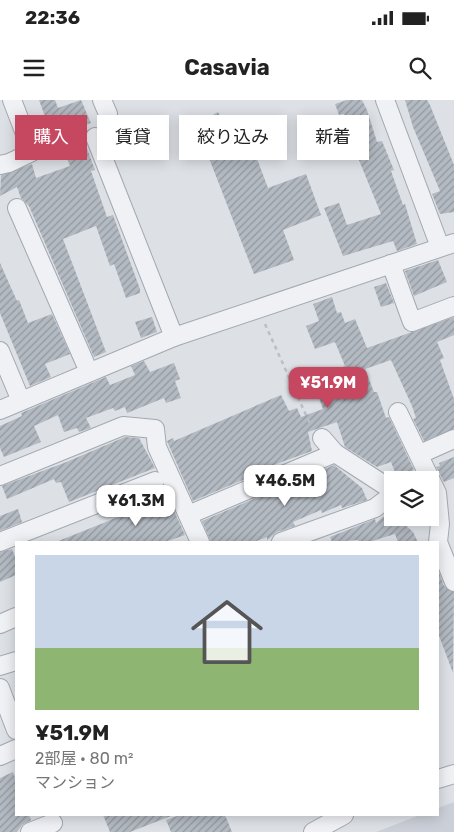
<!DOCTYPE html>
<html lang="ja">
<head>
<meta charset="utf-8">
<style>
	:root { --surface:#fff; --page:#f2f2f2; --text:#222; --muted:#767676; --accent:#c64760 }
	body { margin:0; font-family:Rubik,"Noto Sans JP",sans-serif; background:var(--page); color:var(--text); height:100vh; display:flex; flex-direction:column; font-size:19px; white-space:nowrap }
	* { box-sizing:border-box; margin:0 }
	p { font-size:16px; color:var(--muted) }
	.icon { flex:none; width:28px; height:28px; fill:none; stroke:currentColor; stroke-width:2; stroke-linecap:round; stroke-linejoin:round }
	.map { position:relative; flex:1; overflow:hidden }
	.details { position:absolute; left:15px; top:441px; width:424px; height:275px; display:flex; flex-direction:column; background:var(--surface); border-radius:0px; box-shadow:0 2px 12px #0003 }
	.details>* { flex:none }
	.guide { position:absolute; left:15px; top:15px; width:425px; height:45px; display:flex; gap:10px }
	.buttons { position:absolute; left:384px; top:371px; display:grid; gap:10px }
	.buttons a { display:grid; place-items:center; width:55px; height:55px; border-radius:0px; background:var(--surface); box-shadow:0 2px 12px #0003; font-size:25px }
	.price { position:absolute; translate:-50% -42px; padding:0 11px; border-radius:10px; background:#fff; color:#222; font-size:16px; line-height:32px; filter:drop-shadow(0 1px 2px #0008) }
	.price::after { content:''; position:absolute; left:50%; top:30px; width:15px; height:11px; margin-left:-8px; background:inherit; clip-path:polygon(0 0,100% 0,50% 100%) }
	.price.active { background:var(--accent); color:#fff }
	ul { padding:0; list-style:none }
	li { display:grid; align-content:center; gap:10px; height:265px; padding:0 20px }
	li span { display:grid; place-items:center; height:155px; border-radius:0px; color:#555 }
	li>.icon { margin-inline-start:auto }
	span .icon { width:90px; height:90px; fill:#fffc; stroke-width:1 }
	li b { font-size:21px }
	.tag { padding:0 18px; border-radius:0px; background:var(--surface); box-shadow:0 2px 12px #0003; font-size:18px; line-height:45px }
	.tag.active { background:var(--accent); color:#fff }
	.status { display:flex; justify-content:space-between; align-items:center; height:35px; padding:0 25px; background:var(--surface); direction:ltr }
	.status svg { height:14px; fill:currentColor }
	header { display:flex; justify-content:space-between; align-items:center; height:65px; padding:0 20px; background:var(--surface); font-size:22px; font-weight:700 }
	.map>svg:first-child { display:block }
	.built { fill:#cbd0d8 }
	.building { fill:url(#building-hatch) }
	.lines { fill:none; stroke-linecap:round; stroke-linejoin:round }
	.minor-casing { stroke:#a3a8b0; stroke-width:20 }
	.path { stroke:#bbbfc5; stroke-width:2.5; stroke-dasharray:4 4; stroke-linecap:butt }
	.minor { stroke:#eff1f5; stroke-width:18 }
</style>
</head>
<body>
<div class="status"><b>22:36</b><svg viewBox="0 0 49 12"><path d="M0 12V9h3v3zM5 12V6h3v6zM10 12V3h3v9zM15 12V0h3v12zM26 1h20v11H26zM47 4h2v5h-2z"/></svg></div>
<header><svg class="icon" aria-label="menu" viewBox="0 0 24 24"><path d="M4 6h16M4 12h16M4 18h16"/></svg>Casavia<svg class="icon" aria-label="search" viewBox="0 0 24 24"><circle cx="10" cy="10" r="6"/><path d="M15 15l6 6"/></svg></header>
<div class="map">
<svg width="454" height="732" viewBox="0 0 454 732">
	<defs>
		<pattern id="building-hatch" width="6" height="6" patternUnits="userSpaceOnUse" patternTransform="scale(1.25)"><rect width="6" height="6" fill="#b4bac2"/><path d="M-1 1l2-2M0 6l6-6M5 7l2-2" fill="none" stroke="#92989f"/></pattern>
	</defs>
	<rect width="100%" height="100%" fill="#dde1e6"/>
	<!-- built -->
	<polygon class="built" points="454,702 454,732 376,732 420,715 438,715 438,708"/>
	<!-- building -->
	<g class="building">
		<polygon points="39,0 55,0 58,8 81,0 91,23 79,27 95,70 91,71 107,117 113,115 140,189 140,193 126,198 114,164 110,166 96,126 63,139 106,252 94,257 29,106 21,98 17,87 0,96 1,75 32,64 36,78 70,66 58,36 48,40 43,27 48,25"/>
		<polygon points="347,0 362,0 367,10 377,42 382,41 394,70 391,71 403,105 405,104 417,144 397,151 393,141 343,156 324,108 339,103 347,125 381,114 354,48 357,47 344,14 339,15 335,4"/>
		<polygon points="405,0 427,0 430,5 454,65 454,112 440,114 432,94 440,91 413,27"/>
		<polygon points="218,12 225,25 242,19 268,88 306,74 321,115 283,130 294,160 254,174 200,35 213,30 207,18"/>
		<polygon points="438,160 447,182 414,196 405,171"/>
		<polygon points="0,163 17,201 19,200 28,223 52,214 70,254 45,264 51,277 30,286 0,213"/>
		<polygon points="386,183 394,203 381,207 374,187"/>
		<polygon points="332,197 337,213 341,212 345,223 355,219 367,248 454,217 454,235 437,242 444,258 440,260 454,299 454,329 424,341 413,319 416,318 412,306 391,260 365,269 374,292 377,292 386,318 389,317 414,370 397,377 391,362 377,367 345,347 337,322 308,332 312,351 268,367 269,369 193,401 167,341 173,338 174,341 281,295 289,311 297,308 301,317 323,309 312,278 345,266 335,242 315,249 306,226 319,221 313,204"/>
		<polygon points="152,217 157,232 141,238 135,222"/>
		<polygon points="144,261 150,272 174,263 180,279 175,281 181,298 166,303 164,298 127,313 125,307 115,311 113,308 86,318 91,328 79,332 77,328 64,332 58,315 34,326 41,342 4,357 0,348 0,326 22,316 21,313 106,277 110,285 135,275 131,266"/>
		<polygon points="125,337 139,338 155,368 69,402 61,382 56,383 54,379 7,399 2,386 64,363"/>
		<polygon points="454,357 454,378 444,382 436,367 440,366 439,363"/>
		<polygon points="334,365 362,388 367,400 342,408 341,405 322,413 321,410 293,422 295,426 277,432 267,440 267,437 254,442 211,442 202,421"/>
		<polygon points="168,397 185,435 165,442 56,442"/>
		<polygon points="18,409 22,422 0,431 0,416"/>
		<polygon points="391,410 392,418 398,418 413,432 418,442 398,442 395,434 369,442 358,442 358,440 332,442 330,437 375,419 376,423"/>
		<polygon points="12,449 16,459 16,475 0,482 0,452"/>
		<polygon points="438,469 444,486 454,492 453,573 438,533"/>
		<polygon points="13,672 16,680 16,715 29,715 31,720 22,725 17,732 0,732 0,678"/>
		<polygon points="103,715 171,715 171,716 130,732 110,732"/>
		<polygon points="180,715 225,715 232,732 171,732 166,720"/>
	</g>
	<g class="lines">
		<defs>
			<g id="minor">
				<polyline points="102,0 108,14"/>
				<polyline points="385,0 440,147"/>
				<polyline points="95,37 174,237"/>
				<polyline points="0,65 9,63 32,52 12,0"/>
				<polyline points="17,108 89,272"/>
				<polyline points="391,164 412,222 454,206"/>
				<polyline points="0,251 21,301"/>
				<polyline points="0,310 174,237 454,143"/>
				<polyline points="398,312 437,393 440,424 438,442 454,482"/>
				<polyline points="322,338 335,353 392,390"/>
				<polyline points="420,354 454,339"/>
				<polyline points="0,376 123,326 155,329 157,347 200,442"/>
				<polyline points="188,415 335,353"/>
				<polyline points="0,442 155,381"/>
				<polyline points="281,442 375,408 392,395"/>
				<polyline points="0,524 16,517"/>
				<polyline points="0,566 16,561"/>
				<polyline points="0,588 16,630"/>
				<polyline points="0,656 16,649"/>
				<polyline points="438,679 454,674"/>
				<polyline points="30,732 53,723"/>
				<polyline points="313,732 344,715"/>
			</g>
		</defs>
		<!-- minor casing -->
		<use href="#minor" class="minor-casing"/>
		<!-- path -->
		<polyline class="path" points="265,224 311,326"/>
		<!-- minor -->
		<use href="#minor" class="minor"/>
	</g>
</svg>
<div class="buttons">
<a><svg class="icon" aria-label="layers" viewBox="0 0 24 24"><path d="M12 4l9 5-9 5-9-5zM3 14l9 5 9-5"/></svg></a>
</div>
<b class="price active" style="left:328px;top:309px">¥51.9M</b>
<b class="price" style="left:285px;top:407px">¥46.5M</b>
<b class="price" style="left:136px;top:427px">¥61.3M</b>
<div class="guide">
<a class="tag active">購入</a>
<a class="tag">賃貸</a>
<a class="tag">絞り込み</a>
<a class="tag">新着</a>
</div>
<section class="details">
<ul>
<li><span style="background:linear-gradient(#c9d6e8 60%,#8fb573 0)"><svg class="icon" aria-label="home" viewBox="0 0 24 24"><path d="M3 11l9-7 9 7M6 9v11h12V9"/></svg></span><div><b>¥51.9M</b><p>2部屋 · 80 m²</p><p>マンション</p></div></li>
</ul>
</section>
</div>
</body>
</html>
